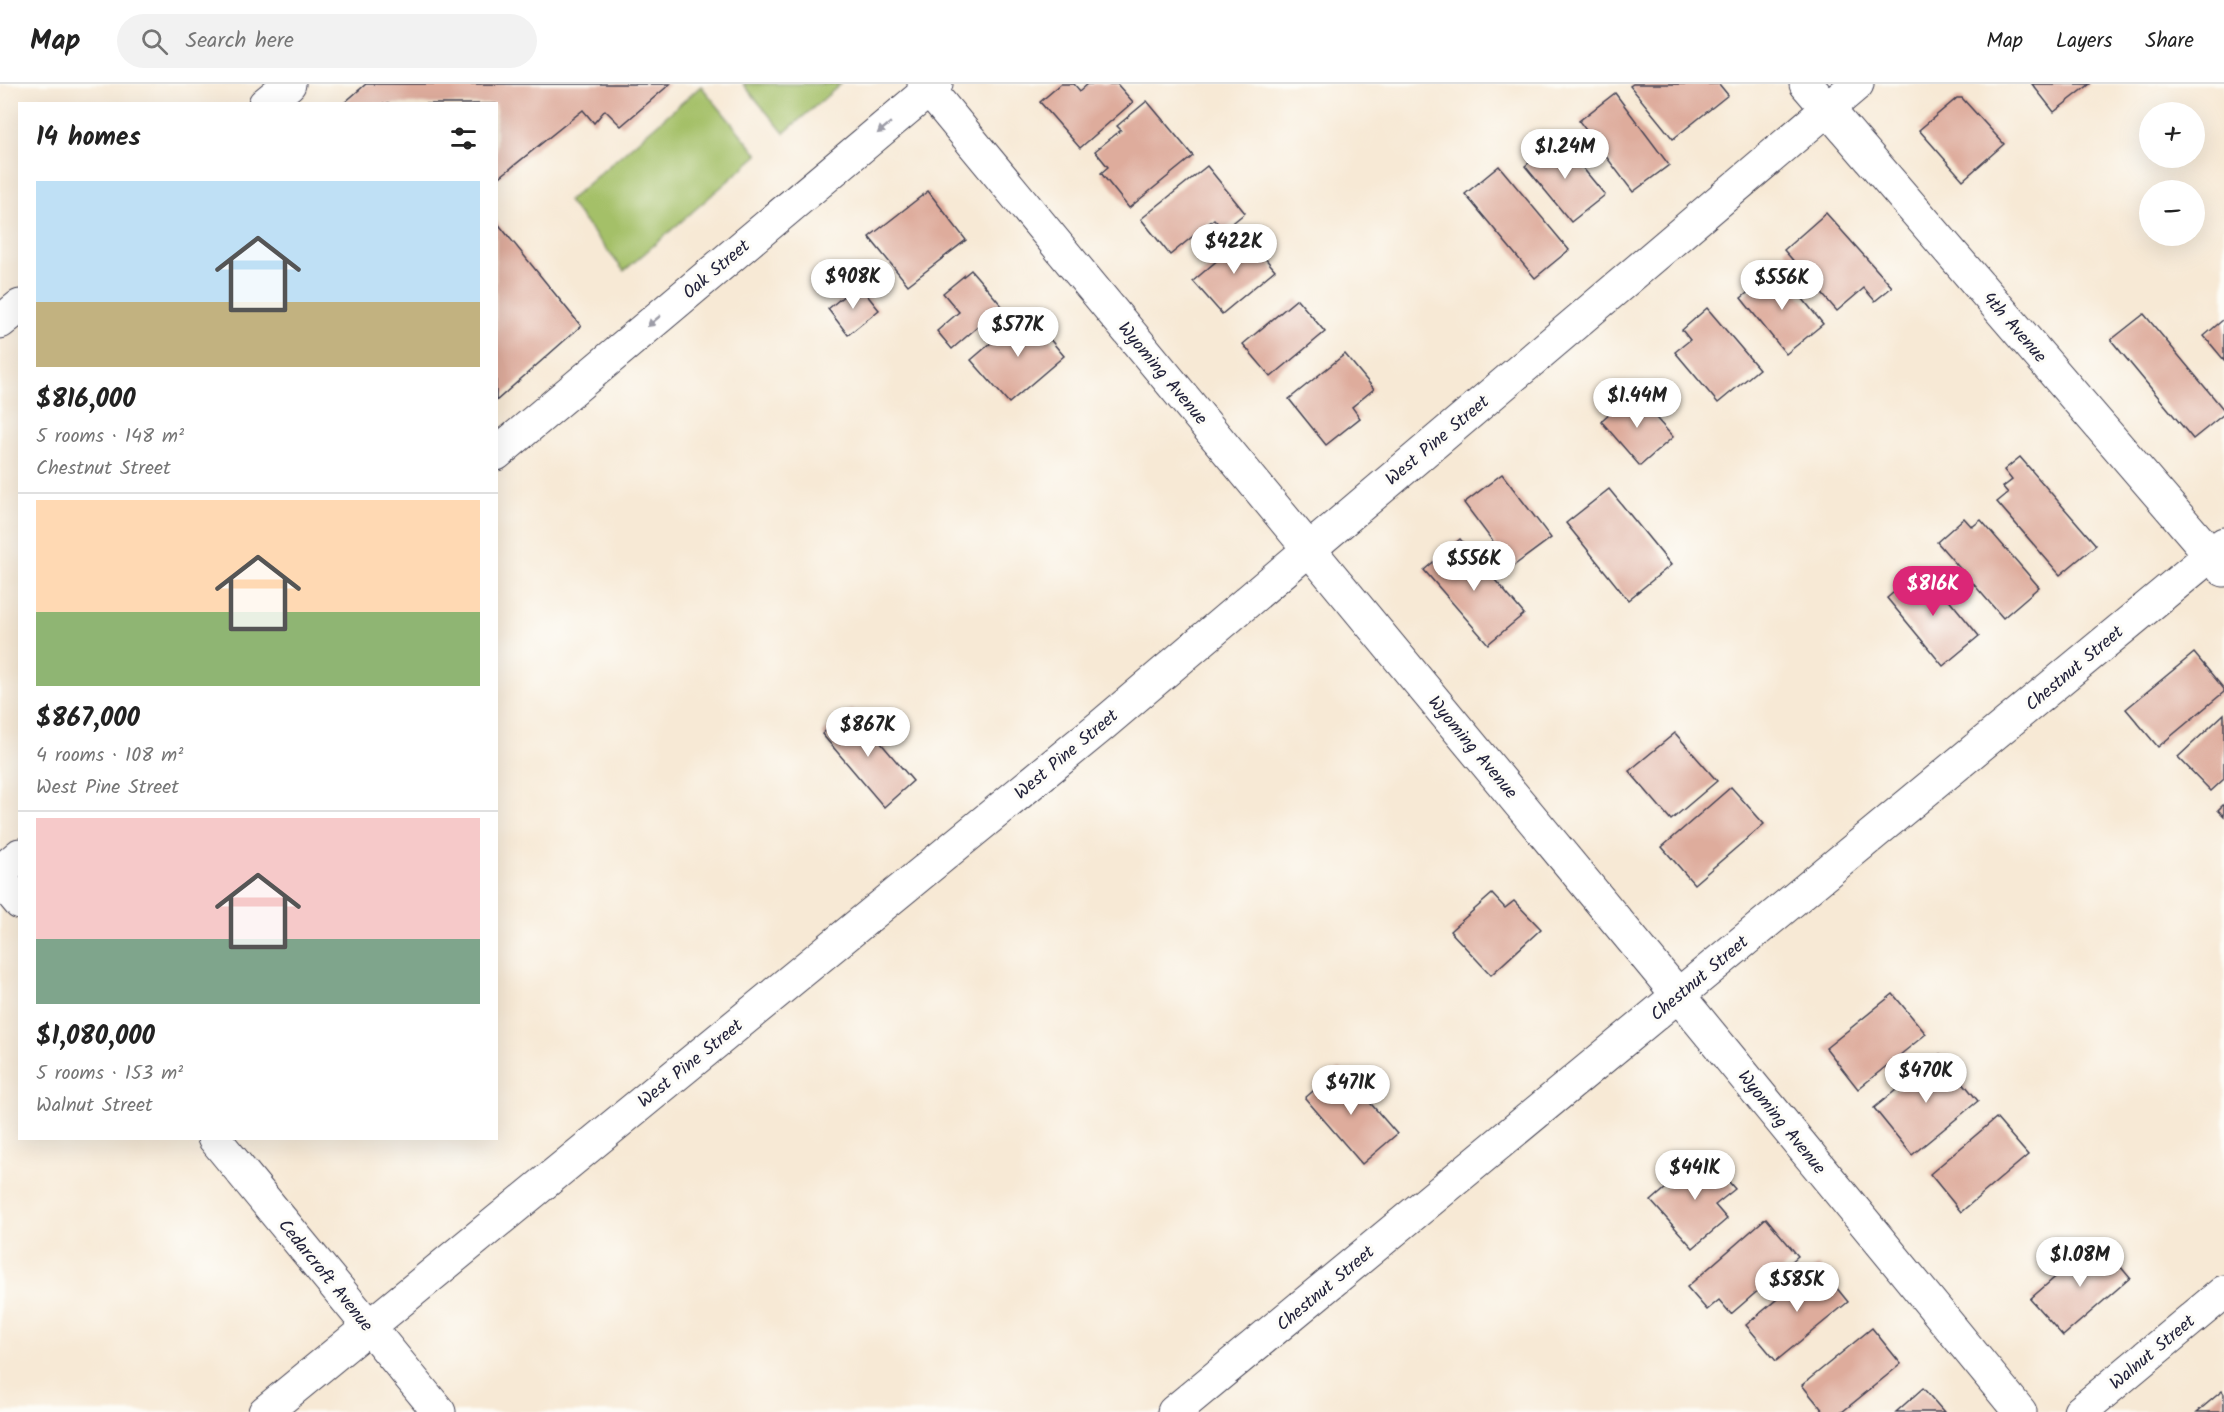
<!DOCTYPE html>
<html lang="en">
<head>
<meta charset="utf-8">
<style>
	:root { --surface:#fff; --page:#f2f2f2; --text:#222; --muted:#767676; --line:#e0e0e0; --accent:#db2777 }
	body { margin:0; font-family:Kalam,sans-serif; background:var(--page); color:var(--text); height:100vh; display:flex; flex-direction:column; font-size:22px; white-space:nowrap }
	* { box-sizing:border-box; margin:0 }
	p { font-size:20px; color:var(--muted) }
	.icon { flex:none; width:33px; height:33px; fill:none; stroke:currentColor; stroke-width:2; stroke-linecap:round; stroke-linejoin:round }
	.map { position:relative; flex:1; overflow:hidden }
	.sheet { position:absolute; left:18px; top:18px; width:480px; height:1038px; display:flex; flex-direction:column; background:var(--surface); border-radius:0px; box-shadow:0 6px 24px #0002 }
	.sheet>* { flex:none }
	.controls { position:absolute; left:2139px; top:18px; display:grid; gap:12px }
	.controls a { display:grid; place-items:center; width:66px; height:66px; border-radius:50%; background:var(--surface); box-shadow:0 6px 24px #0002; font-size:30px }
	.price { position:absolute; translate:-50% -51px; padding:0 14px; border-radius:21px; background:#fff; color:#222; font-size:20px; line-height:39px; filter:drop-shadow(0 2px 3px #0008) }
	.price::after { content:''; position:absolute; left:50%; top:36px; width:18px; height:14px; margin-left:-9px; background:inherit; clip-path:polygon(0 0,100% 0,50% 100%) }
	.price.on { background:var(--accent); color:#fff }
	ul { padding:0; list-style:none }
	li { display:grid; align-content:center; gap:12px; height:318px; padding:0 18px }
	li+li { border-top:2px solid var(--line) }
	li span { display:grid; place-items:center; height:186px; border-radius:0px; color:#555 }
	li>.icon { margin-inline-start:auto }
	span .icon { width:108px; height:108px; fill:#fffc; stroke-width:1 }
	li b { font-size:26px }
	h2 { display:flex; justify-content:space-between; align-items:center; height:72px; padding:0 18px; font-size:26px }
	header { display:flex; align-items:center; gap:36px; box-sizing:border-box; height:84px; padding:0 30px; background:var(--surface); border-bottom:2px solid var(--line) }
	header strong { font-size:28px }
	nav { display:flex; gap:33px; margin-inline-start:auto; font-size:21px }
	.search { width:420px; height:54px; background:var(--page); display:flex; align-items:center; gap:15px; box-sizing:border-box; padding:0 21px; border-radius:33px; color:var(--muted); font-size:22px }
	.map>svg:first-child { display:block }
	.green { fill:#a4c067; stroke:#637151; stroke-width:1.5 }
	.building { fill:#deac9c }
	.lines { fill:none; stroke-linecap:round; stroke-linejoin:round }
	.street-casing { stroke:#424052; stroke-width:35 }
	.secondary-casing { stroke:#424052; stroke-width:35 }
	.street { stroke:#fff; stroke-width:33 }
	.secondary { stroke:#fff; stroke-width:33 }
	.oneway { fill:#9c9ca7 }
	.labels { text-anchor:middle; stroke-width:6; stroke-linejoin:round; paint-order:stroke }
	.street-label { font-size:18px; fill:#22223b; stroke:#fdfcf7 }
</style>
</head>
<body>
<header>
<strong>Map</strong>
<div class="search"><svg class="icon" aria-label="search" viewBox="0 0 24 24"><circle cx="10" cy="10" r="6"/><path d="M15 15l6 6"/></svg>Search here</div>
<nav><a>Map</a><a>Layers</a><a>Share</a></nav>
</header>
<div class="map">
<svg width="2224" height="1328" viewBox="0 0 2224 1328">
	<rect width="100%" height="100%" fill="#fdfcf7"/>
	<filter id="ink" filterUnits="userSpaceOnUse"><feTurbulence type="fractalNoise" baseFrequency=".0167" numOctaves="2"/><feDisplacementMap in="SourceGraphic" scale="12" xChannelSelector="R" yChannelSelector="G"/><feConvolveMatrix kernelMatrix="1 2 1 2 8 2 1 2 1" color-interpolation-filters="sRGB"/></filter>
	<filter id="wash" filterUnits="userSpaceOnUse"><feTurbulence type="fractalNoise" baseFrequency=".008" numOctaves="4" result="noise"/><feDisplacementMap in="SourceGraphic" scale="24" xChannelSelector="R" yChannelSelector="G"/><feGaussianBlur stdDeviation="1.35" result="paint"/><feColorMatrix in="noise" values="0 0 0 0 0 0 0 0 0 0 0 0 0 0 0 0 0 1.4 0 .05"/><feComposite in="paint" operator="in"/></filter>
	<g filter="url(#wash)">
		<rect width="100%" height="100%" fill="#f7e9d5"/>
		<!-- green -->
		<g class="green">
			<polygon points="743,0 841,0 784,49"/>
			<polygon points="701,2 758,71 624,187 568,117"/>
		</g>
		<g id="blocks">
			<!-- building -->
			<g class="building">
				<polygon points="366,0 670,0 621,42 605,26 594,39 583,26 496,96 496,20 343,20"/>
				<polygon points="1061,0 1074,0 1080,7 1088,0 1117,0 1133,18 1080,64 1040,18"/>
				<polygon points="1633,0 1719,0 1728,11 1673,55 1630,2"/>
				<polygon points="2032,0 2090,0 2054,28"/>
				<polygon points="1615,9 1669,81 1633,108 1579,37"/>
				<polygon points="1957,14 1962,14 2004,60 1963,96 1919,46"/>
				<polygon points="1147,17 1193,72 1129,124 1101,89 1108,83 1095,67 1121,46 1117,42"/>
				<polygon points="1559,55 1605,111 1571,138 1525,82"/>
				<polygon points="1207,82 1245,129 1224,146 1214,135 1170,171 1141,135"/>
				<polygon points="1499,82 1569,166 1535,194 1465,110"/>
				<polygon points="928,107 966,156 908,201 869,153"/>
				<polygon points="1826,129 1892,203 1875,217 1864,204 1837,227 1784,166"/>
				<polygon points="496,137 581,242 496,317"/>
				<polygon points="1246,152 1275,186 1222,230 1193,197"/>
				<polygon points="1778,184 1823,240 1786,270 1741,214"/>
				<polygon points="971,186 1002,222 952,265 937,247 959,228 943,209"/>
				<polygon points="858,200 879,226 848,251 828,225"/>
				<polygon points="1297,215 1325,248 1271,293 1243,260"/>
				<polygon points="1707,224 1759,285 1718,319 1675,268 1690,256 1682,246"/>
				<polygon points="1027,228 1064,272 1009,319 971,276"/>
				<polygon points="2144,230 2224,326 2224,330 2193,355 2111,256"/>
				<polygon points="2224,235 2224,276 2204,252"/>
				<polygon points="1345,270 1374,305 1352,323 1360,334 1326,361 1289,315"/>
				<polygon points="1633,308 1673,353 1640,382 1601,337"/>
				<polygon points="2020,373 2096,461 2060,491 1997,418 2008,409 2003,403 2012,396 2004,386"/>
				<polygon points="1502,390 1551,454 1512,483 1464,419"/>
				<polygon points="1609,405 1671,481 1628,516 1566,439"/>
				<polygon points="1964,434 1972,443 1981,436 2039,503 2003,534 1937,458"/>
				<polygon points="1460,455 1524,530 1488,560 1424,486"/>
				<polygon points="1923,484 1979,552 1943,582 1887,514"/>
				<polygon points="2194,569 2224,605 2224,608 2158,663 2126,625"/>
				<polygon points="852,625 913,697 884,723 822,650"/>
				<polygon points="2224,630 2224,695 2211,707 2178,673"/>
				<polygon points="1675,649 1717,697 1671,736 1629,687"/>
				<polygon points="1731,703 1764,740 1694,800 1662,763"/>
				<polygon points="2224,720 2224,732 2218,726"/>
				<polygon points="1492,810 1505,824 1514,817 1541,845 1491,891 1450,847"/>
				<polygon points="1893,910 1926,950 1858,1005 1826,964"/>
				<polygon points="1940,970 1978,1017 1912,1071 1874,1024"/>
				<polygon points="1340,984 1397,1050 1362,1080 1305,1014"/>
				<polygon points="1996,1034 2028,1071 1961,1128 1930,1090"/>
				<polygon points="1705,1070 1735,1105 1715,1121 1727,1135 1693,1164 1651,1117"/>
				<polygon points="1766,1134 1798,1172 1731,1230 1719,1216 1707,1226 1687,1203"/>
				<polygon points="2098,1156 2130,1194 2063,1252 2030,1215"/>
				<polygon points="1818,1181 1848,1218 1776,1277 1746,1241"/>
				<polygon points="1872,1244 1901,1280 1842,1328 1824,1328 1802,1301"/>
				<polygon points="1923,1304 1944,1328 1896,1328"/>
				<polygon points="2222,1307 2224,1310 2224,1328 2197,1328"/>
			</g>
		</g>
	</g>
	<g filter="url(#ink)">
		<use href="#blocks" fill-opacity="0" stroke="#424052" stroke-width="1.5"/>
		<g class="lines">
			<defs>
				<g id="street">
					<polyline points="1806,0 2224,486"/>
					<polyline points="265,20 289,0"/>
					<polyline points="0,238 20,222"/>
					<polyline points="496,370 936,0"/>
					<polyline points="0,788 20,771"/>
					<polyline points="0,795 20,819"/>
					<polyline points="214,1054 439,1328"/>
					<polyline points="265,1328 1101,642 1857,0"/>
					<polyline points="1174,1328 2224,460"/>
					<polyline points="2080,1328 2224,1208"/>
				</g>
				<polyline id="secondary" points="924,0 1678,911 2020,1328"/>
			</defs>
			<!-- street casing -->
			<use href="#street" class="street-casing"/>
			<!-- secondary casing -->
			<use href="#secondary" class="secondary-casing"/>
			<!-- street -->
			<use href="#street" class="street"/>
			<!-- secondary -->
			<use href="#secondary" class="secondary"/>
		</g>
		<!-- one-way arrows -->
		<defs><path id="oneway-solid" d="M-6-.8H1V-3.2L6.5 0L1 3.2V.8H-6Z" transform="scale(1.5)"/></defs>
		<g class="oneway">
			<use href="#oneway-solid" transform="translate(884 44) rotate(140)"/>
			<use href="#oneway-solid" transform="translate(654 237) rotate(140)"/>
		</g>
	</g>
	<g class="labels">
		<!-- street labels -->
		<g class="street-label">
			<text transform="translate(716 185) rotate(-40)" y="6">Oak Street</text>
			<text transform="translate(2015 243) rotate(49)" y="6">4th Avenue</text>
			<text transform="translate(1163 289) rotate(50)" y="6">Wyoming Avenue</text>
			<text transform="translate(1437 356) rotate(-40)" y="6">West Pine Street</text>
			<text transform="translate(2074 584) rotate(-40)" y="6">Chestnut Street</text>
			<text transform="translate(1473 663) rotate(50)" y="6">Wyoming Avenue</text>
			<text transform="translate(1066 670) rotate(-40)" y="6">West Pine Street</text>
			<text transform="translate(1699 894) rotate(-40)" y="6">Chestnut Street</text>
			<text transform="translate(690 979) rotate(-39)" y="6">West Pine Street</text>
			<text transform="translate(1782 1038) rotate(51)" y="6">Wyoming Avenue</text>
			<text transform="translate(326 1191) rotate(51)" y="6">Cedarcroft Avenue</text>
			<text transform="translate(1325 1204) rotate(-40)" y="6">Chestnut Street</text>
			<text transform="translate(2152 1268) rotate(-40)" y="6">Walnut Street</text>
		</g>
	</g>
</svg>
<div class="controls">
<a>+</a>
<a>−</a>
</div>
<b class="price" style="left:1565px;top:96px">$1.24M</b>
<b class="price" style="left:1234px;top:191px">$422K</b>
<b class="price" style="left:853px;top:226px">$908K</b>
<b class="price" style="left:1782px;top:227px">$556K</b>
<b class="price" style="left:1018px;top:274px">$577K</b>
<b class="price" style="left:1637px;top:345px">$1.44M</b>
<b class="price" style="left:1474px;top:508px">$556K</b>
<b class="price on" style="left:1933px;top:533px">$816K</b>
<b class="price" style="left:868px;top:674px">$867K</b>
<b class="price" style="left:1926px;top:1020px">$470K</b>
<b class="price" style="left:1351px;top:1032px">$471K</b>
<b class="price" style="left:1695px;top:1117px">$441K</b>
<b class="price" style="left:2080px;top:1204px">$1.08M</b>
<b class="price" style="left:1797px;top:1229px">$585K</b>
<section class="sheet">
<h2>14 homes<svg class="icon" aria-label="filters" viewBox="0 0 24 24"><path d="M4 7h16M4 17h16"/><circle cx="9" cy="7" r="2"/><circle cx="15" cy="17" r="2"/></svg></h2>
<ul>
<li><span style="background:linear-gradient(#bfe0f5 65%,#c2b280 0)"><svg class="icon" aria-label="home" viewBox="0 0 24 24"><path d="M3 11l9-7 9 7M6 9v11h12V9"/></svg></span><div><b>$816,000</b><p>5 rooms · 148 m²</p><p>Chestnut Street</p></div></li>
<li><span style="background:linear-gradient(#ffd9b3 60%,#8fb573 0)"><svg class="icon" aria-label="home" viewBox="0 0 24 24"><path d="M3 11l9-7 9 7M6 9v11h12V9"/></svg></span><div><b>$867,000</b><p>4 rooms · 108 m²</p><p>West Pine Street</p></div></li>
<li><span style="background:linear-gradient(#f6c9c9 65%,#7fa58c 0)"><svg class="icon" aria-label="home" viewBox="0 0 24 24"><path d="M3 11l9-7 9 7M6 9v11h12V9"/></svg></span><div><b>$1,080,000</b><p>5 rooms · 153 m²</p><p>Walnut Street</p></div></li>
</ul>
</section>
</div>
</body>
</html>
